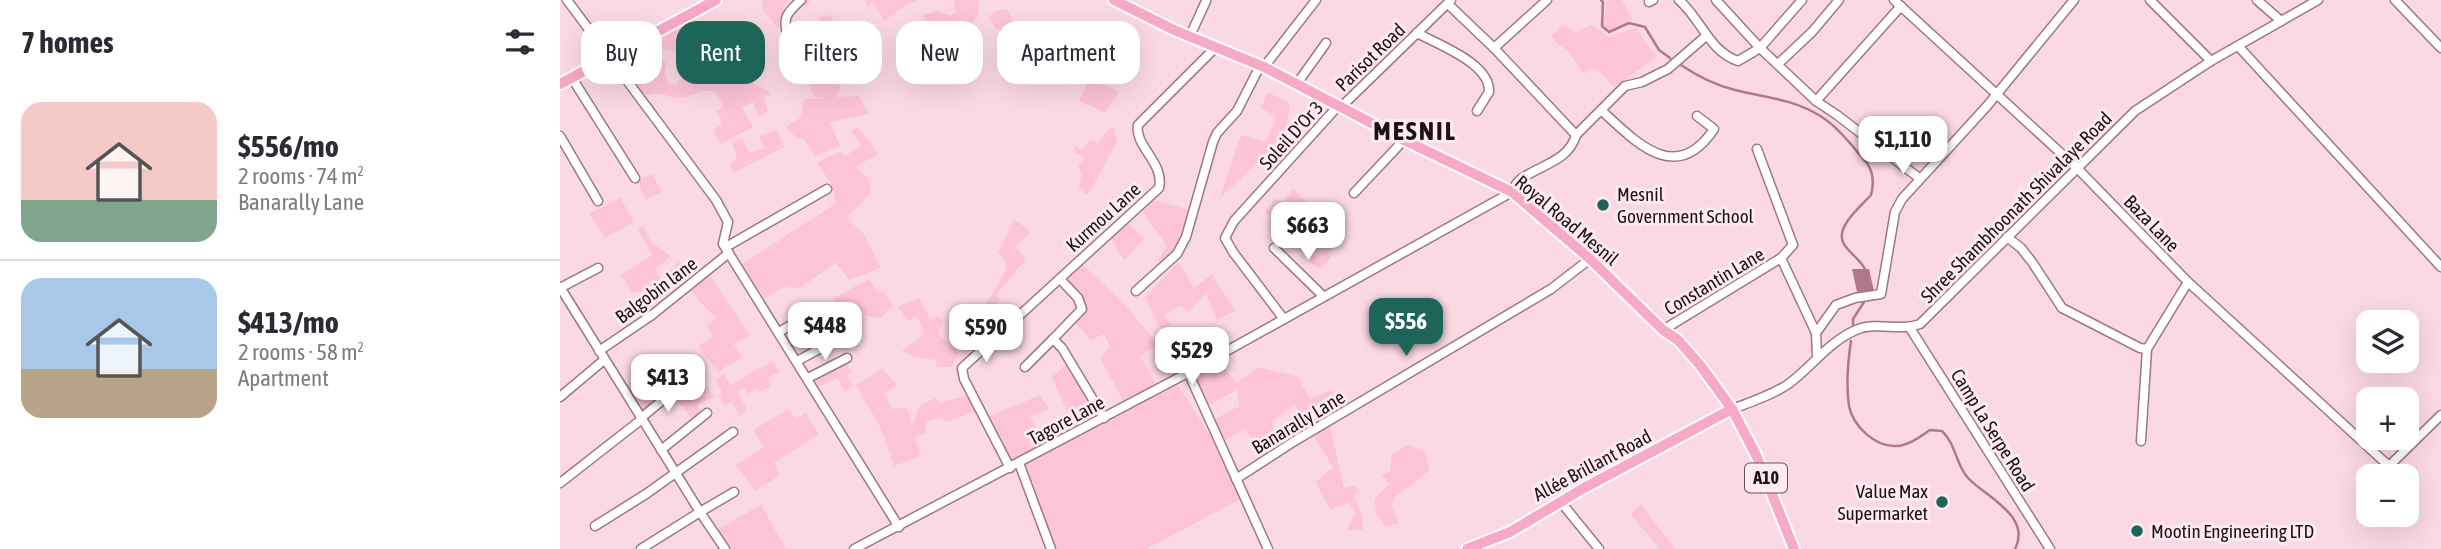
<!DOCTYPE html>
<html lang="en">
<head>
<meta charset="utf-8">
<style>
	:root { --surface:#fff; --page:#f7f7f7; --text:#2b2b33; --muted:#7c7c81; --line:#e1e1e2; --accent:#1d6559 }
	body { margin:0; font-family:"Asap Condensed",sans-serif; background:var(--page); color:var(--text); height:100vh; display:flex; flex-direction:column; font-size:26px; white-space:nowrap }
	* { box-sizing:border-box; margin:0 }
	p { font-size:23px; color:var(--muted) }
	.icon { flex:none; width:38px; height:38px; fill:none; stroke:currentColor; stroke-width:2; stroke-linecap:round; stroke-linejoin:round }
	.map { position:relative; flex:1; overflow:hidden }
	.side { display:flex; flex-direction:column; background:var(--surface); width:560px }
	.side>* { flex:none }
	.top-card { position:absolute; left:21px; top:21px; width:665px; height:63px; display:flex; gap:14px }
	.controls { position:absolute; left:1796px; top:310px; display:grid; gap:14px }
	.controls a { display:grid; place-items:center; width:63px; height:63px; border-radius:14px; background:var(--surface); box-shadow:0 7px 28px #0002; font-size:35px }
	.price { position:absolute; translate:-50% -60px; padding:0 16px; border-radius:14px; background:#fff; color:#222; font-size:23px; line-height:46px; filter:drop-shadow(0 2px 4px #0008) }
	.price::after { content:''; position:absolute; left:50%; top:42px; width:21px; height:16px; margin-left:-10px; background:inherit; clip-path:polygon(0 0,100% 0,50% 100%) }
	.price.active { background:var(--accent); color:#fff }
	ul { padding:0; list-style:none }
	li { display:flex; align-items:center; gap:21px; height:175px; padding:0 21px }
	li+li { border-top:2px solid var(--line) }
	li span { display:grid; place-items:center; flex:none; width:196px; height:140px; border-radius:21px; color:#555 }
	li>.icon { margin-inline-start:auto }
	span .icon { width:84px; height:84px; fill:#fffc; stroke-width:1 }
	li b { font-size:30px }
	h2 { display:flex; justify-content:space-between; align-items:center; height:84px; padding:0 21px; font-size:30px }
	.chip { padding:0 24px; border-radius:21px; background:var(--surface); box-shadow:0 7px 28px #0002; font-size:24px; line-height:63px }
	.chip.active { background:var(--accent); color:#fff }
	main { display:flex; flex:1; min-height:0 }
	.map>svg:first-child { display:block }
	.green { fill:#fdc3d7 }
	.water { fill:#b1788c }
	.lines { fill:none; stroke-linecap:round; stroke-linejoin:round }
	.stream { stroke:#b1788c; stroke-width:2.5 }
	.minor-casing { stroke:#9d7884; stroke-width:11 }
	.major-casing { stroke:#fff; stroke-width:14 }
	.minor { stroke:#fff; stroke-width:8 }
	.major { stroke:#f7a9c9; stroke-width:10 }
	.poi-dot { fill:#1d6559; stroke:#fdebf1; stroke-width:2.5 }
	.labels { text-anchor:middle; stroke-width:6; stroke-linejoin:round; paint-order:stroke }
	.shield { fill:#fdebf1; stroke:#615257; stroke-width:2 }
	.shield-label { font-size:18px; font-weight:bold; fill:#1e1115 }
	.street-label { font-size:19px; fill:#1e1115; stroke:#fdebf1 }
	.poi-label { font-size:19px; fill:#1e1115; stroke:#fdebf1; text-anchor:start }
	.district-label { font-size:26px; font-weight:bold; letter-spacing:2px; fill:#1e1115; stroke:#fdebf1 }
</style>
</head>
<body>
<main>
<section class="side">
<h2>7 homes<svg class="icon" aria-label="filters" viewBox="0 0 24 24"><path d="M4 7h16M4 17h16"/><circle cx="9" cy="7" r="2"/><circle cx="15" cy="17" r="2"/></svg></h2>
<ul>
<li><span style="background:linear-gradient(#f6c9c9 70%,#7fa58c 0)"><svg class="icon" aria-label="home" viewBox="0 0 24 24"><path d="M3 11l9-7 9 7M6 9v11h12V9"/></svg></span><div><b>$556/mo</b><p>2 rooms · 74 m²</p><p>Banarally Lane</p></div></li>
<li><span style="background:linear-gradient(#a9c7e8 65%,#b9a48a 0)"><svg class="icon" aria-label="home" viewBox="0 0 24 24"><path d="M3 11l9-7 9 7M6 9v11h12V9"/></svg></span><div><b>$413/mo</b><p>2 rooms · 58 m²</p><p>Apartment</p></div></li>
</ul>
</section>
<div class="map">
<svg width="1881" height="549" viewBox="0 0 1881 549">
	<rect width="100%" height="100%" fill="#fbd9e4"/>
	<!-- green -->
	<g class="green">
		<path d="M203,0h46v4l-4,2 -12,-6 -7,1c-4,10 -2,18 -8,28l-16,-21z"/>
		<polygon points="305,0 358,0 341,8 324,21 313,2 307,6"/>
		<polygon points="394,0 420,0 418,5 419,15 412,22 420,33 417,39 403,34 403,42 384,58 370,56 366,45 365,31 370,28 363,15 378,11 390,16 395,13"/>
		<polygon points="1049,0 1062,0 1072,19 1050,30 1043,25 1047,1"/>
		<polygon points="447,9 452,19 453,26 447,34 435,28 429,17 435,11"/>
		<path d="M269,15l4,3 -5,10 7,16 2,-1 4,5c11,-7 23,-1 31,9l-23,14 -4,8 -7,4 2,4 -4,10 23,-1 10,18 -39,8 10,24 -25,10 -12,-18 -5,1 -13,-12 15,-9 4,-19 24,-1 -13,-1 -14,-26 15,-8 -7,-13 3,-12 8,-6 2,-7 -4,-7z"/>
		<path d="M120,24l6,5 -1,19 -2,4 -27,-3 3,9 7,5 -1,12 4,8 7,2 7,-10 9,-2 9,9 35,-11 4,5 30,16v3l-6,1 4,16 -9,5 -6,-15 -11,5 11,20 -33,17 -7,-14 9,-6 -5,-13 6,-3c-2,-5 -3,-12 -8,-15 -10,-6 -23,4 -34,5 -13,0 -19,-7 -34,-3l-10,-5 -1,-8 -14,-14 6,-8h6l5,-10 8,-2z"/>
		<polygon points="1004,25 1015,32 1032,25 1049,37 1075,28 1097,57 1054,87 1043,75 1032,68 1024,74 1007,50 997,44 991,36"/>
		<polygon points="531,78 559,92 545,113 519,100"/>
		<polygon points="708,92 730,104 725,136 660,198 679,140 683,135 705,142 716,120 712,114 701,108"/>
		<polygon points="554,127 557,142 528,195 519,189 522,173 518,168 524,158 515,152 514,146 522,150 531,140 536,142 537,145 547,131"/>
		<polygon points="295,128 298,128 319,154 296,166 310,182 311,192 287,218 304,234 321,268 289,280 276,263 238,289 226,285 205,299 181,265 275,204 273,187 257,162 280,152 285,156 302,145 292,132"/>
		<polygon points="218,130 224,147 173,173 169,164 177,158 172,142 182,137 189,153 204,148 199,135"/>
		<polygon points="92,174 102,192 86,200 77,181"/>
		<polygon points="733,189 748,203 720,224 706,212 715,199 723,202"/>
		<polygon points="60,198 74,222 45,238 29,214"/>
		<polygon points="593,200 629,210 618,244 603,265 598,260 607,246 581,209"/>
		<polygon points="744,210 759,227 765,227 770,222 785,239 768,252 771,258 759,269 747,260 754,251 741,239 734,247 725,237 728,228 724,224"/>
		<polygon points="454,219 471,232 455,246 466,259 436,295 440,300 425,318 422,311 446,270 446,262 438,253"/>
		<polygon points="566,222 584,238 564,261 550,236"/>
		<polygon points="83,226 93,246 97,246 111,256 95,269 102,280 119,262 128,268 106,287 92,295 89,289 73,293 61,275 92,255 78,229"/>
		<polygon points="618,262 634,288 652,274 675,311 657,320 646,293 627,313 622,305 605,314 617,339 609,345 585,298"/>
		<polygon points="521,263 565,305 598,344 581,356 595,384 570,402 615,380 676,477 683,498 586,549 491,549 462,462 566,405 540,358 550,347 544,334 531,340 515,322 524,314 525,303 506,279"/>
		<polygon points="146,270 190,335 174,344 182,357 158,372 138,346 153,336 147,326 156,317 140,302 128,285"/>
		<path d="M309,279l8,13h7l9,14 -12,12c-16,-1 -19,-4 -27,-16l-15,4 -5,-8z"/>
		<polygon points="359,298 370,319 377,316 383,321 378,334 399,353 391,367 377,367 375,360 351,356 342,351 365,334 357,317 347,321 338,306"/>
		<polygon points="287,315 292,327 272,337 266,325"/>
		<polygon points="213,361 220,372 208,377 211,386 199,392 196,389 188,394 184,388 177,391 187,409 180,416 172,402 165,405 159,396 162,390 155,381 164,374 170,385"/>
		<polygon points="284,361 292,372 286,375 293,385 285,392 278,378 259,386 254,377"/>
		<polygon points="660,362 676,383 698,367 738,377 750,399 771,390 779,396 742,416 735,404 712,421 714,436 696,445 686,429 665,440 655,419 679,406 677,390 648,405 634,377"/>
		<polygon points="507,363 536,418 514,426 492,377"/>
		<polygon points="89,368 101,381 113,375 117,385 82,415 62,388"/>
		<polygon points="322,368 337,385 325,393 332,409 347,407 352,426 360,405 376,398 379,404 409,394 417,411 386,422 381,417 367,421 365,434 355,436 361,456 334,466 321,428 296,386"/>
		<polygon points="148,386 154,397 137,405 145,418 136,423 112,395 119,387 131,399"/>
		<polygon points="480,395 489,409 470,417 479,433 499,425 505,435 453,464 428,417"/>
		<polygon points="229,409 236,419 246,413 259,434 214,463 220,475 195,491 176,465 204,447 193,430"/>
		<polygon points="770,426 784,488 794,486 800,491 794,495 803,519 802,530 787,530 795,512 788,502 770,510 756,482 773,467 754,436"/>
		<polygon points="849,444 866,454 869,471 835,497 832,506 839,523 826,527 817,515 814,500 829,484 822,475 830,471 832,455"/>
		<polygon points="1081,504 1115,549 1100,549 1071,515"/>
		<polygon points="201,505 226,549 168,549 156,530"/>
	</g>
	<!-- water -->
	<polygon class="water" points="1292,269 1309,269 1314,291 1297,292"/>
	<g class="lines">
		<!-- stream -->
		<g class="stream">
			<polyline points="1041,0 1043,2 1042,26 1049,32 1069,23 1085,27 1099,50 1110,58"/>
			<path d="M1121,65c16,11 34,20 54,25 28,7 56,9 82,24 20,11 35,32 50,49 6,9 7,21 4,32 -11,12 -40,35 -25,52 6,8 14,13 19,22"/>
			<polyline points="1293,325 1293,319 1304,302"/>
			<path d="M1291,341c-3,20 -5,45 -2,65 4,20 26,41 47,40 12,0 24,-9 34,-16l12,1c14,13 14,34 26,47 18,19 64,38 47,71"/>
		</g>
		<defs>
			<g id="minor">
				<polyline points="7,0 156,200 168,222 163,244 339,527"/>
				<polyline points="987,0 934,48 1016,135"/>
				<path d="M1119,0c22,19 30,51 59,61l22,-13 42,-48"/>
				<polyline points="1156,0 1200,48 1256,101 1277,115 1359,178"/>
				<polyline points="1334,0 1517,168 1628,282 1829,466 1881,415"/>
				<polyline points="1590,0 1651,61"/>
				<polyline points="1697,0 1721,21"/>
				<polyline points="1835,0 1881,48"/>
				<polyline points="1089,2 1093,0"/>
				<polyline points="888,4 934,48"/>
				<path d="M857,33c22,12 74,31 72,59l-12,19"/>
				<polyline points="630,36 646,1"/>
				<path d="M229,41c-7,-22 -4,-27 12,-41"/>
				<polyline points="1679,47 1881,267"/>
				<polyline points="1218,64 1252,32 1279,0"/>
				<polyline points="704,67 756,0"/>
				<polyline points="12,78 75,178"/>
				<polyline points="736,85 766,43"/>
				<polyline points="1256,101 1341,6"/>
				<polyline points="780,108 891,0"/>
				<path d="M1042,111c34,31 74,75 112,18l-17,-13"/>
				<polyline points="0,136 38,201"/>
				<polyline points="1197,149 1233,245 1221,258 1256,333"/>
				<polyline points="794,193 844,140"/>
				<polyline points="1447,237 1461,248 1472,262 1502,308 1580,348 1587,349"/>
				<polyline points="166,247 267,189"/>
				<polyline points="714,248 763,296"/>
				<polyline points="500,279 518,298 522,309 493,339 502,348 544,418"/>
				<polyline points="0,287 140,512 81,549"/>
				<polyline points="0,288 38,268"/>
				<polyline points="576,291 617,254 626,237 653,142 657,133 677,111 700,66"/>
				<polyline points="723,318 673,252 665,238 674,221 778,106"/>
				<polyline points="1350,328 1490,549"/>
				<polyline points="1103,330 1221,258"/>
				<polyline points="219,332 236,322"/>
				<polyline points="39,351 92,315 169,253"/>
				<polyline points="1257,356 1256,333 1276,305 1295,298 1321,294 1335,212 1342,199 1427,106 1514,0"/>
				<polyline points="237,361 280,338"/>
				<polyline points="465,367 493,339"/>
				<polyline points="628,372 708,549"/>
				<polyline points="248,378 287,358"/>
				<polyline points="0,397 44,360"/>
				<path d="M1172,409c19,-7 38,-13 55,-24 24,-17 41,-43 69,-55 21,-9 44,2 64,-6l215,-213 76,-50 107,-61"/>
				<polyline points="81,418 117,388"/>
				<polyline points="1581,441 1587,349 1628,282"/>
				<polyline points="101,450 147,413"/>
				<polyline points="459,463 491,549"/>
				<path d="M450,468l-46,-89 -2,-11 197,-180c6,-25 -25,-42 -21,-63l79,-79"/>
				<polyline points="676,479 733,442 991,289 1030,259"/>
				<polyline points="0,483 82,419"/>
				<polyline points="1000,501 1039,549"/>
				<polyline points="35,526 86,494 173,432"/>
				<polyline points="165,549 140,512 174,492"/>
				<path d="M294,549l326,-172 332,-185c2,-5 5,-10 9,-13 19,-14 48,-18 55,-44l49,-49 17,-4 26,-13 38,-33"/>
			</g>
			<g id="major">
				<polyline points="554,0 614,30 704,67 844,140 952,192 1030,259 1103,330 1118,340 1140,365 1172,409 1197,457 1234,549"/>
				<polyline points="0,84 156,0"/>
				<polyline points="907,549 950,532 1024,488 1172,409"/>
			</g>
		</defs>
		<!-- minor casing -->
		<use href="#minor" class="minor-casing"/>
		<!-- major casing -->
		<use href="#major" class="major-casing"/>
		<!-- minor -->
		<use href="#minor" class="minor"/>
		<!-- major -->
		<use href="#major" class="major"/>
	</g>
	<!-- markers -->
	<g class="poi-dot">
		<circle cx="1043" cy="205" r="7"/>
		<circle cx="1382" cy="502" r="7"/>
		<circle cx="1577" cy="531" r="7"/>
	</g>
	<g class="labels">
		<!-- shield labels -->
		<rect class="shield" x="1185" y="463.5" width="42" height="29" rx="5"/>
		<g class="shield-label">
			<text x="1206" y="484">A10</text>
		</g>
		<!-- street labels -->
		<g class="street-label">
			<text transform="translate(810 57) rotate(-44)" y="7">Parisot Road</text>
			<text transform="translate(731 135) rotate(-48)" y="7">Soleil D'Or 3</text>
			<text transform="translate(1456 207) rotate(-45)" y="7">Shree Shambhoonath Shivalaye Road</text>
			<text transform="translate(543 217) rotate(-42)" y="7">Kurmou Lane</text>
			<text transform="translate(1007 220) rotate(40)" y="7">Royal Road Mesnil</text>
			<text transform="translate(1592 223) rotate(46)" y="7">Baza Lane</text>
			<text transform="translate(1154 281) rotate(-31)" y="7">Constantin Lane</text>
			<text transform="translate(96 290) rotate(-37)" y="7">Balgobin lane</text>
			<text transform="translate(506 420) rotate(-28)" y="7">Tagore Lane</text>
			<text transform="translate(738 422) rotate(-31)" y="7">Banarally Lane</text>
			<text transform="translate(1433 430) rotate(58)" y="7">Camp La Serpe Road</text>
			<text transform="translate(1032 465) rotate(-28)" y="7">Allée Brillant Road</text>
		</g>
		<!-- poi labels -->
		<g class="poi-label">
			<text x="1057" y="201">Mesnil<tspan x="1057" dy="22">Government School</tspan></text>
			<text x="1368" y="498" text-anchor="end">Value Max<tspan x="1368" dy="22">Supermarket</tspan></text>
			<text x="1591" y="538">Mootin Engineering LTD</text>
		</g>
		<!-- district labels -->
		<g class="district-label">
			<text x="855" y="140">MESNIL</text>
		</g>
	</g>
</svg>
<div class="controls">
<a><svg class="icon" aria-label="layers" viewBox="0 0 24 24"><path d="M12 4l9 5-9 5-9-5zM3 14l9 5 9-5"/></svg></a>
<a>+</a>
<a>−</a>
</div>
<b class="price" style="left:1343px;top:176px">$1,110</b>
<b class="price" style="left:748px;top:262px">$663</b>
<b class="price active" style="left:846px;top:358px">$556</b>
<b class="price" style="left:265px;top:362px">$448</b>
<b class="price" style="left:426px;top:364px">$590</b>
<b class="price" style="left:632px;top:387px">$529</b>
<b class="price" style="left:108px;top:414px">$413</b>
<div class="top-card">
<a class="chip">Buy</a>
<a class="chip active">Rent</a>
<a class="chip">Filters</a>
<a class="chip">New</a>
<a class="chip">Apartment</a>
</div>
</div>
</main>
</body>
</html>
